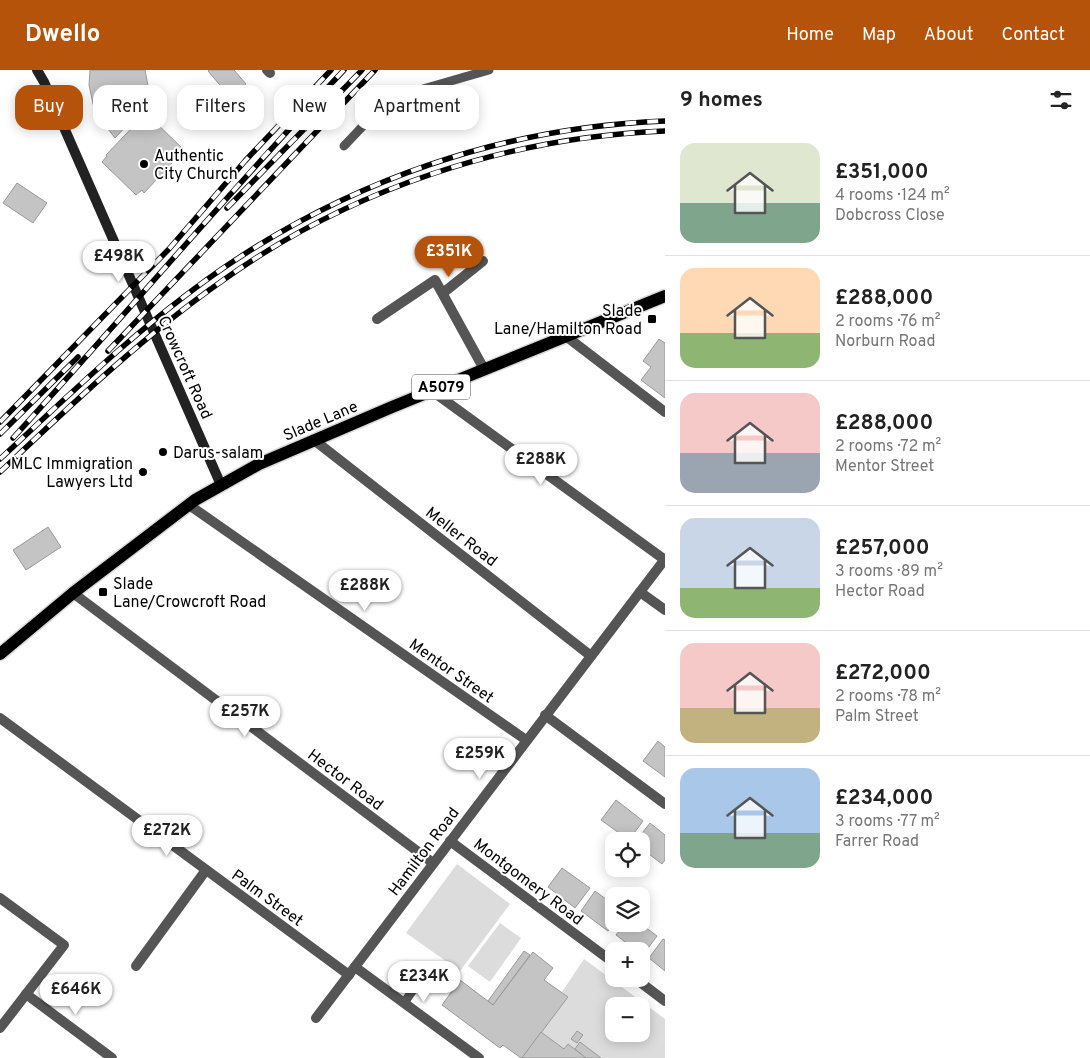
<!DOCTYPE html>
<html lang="en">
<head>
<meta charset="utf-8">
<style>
	:root { --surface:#fff; --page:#f6f6f6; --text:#222; --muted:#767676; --line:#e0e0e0; --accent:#b45309 }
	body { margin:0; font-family:Overpass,sans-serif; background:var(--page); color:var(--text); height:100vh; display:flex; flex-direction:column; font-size:19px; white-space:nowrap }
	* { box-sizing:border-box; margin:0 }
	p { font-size:16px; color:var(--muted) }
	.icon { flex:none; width:28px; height:28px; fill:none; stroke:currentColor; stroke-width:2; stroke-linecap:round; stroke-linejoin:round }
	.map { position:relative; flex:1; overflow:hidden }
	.details { display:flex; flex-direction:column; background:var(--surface); width:425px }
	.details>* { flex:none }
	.guide { position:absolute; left:15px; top:15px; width:475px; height:45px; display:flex; gap:10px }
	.buttons { position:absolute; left:605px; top:762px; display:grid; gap:10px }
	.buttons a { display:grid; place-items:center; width:45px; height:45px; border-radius:10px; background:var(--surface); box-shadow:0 2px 12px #0003; font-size:25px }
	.price { position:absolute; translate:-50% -42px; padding:0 11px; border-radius:18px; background:#fff; color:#222; font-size:16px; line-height:32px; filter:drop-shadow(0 1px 2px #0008) }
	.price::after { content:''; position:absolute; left:50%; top:30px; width:15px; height:11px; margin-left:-8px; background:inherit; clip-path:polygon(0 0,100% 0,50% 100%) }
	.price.selected { background:var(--accent); color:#fff }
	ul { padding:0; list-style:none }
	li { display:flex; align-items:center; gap:15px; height:125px; padding:0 15px }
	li+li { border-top:1px solid var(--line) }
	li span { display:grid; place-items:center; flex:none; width:140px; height:100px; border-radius:15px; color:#555 }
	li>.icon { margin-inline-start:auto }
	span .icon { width:60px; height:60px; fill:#fffc; stroke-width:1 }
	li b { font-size:21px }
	h2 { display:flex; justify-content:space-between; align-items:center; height:60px; padding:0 15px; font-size:21px }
	.chip { padding:0 18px; border-radius:15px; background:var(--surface); box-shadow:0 2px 12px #0003; font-size:18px; line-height:45px }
	.chip.selected { background:var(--accent); color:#fff }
	header { display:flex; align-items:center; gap:30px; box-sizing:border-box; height:70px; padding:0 25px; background:var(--accent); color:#fff }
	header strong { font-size:24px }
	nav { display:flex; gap:28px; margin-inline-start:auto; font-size:18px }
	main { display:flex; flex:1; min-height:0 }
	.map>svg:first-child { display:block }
	.green { fill:#dcdcdc; fill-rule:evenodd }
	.building { fill:#c4c4c4; stroke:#999 }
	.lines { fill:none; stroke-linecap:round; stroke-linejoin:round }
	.primary-casing { stroke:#dbdbdb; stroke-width:15 }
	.lane { stroke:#555; stroke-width:9 }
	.street { stroke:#555; stroke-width:10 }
	.secondary { stroke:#222; stroke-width:10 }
	.primary { stroke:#000; stroke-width:12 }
	.rail-casing { stroke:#000; stroke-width:5.5 }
	.rail { stroke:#fff; stroke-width:4; stroke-dasharray:11; stroke-linecap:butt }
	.poi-dot { fill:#000; stroke:#fff; stroke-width:2 }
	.labels { text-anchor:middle; stroke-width:4; stroke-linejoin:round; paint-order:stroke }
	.shield { fill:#fff; stroke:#4c4c4c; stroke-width:1 }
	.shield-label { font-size:15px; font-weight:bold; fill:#000 }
	.poi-label { font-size:16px; fill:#000; stroke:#fff; text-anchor:start }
	.street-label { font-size:16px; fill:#000; stroke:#fff }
</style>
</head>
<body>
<header>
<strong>Dwello</strong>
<nav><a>Home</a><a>Map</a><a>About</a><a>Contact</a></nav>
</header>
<main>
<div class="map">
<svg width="665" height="988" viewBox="0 0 665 988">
	<rect width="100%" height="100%" fill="#fff"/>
	<!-- green -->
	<g class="green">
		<polygon points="457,794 510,834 460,901 406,863"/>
		<polygon points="500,853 521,868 490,912 468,896"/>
		<path d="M584,889l81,60v39h-64l-21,-15 -5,6 -7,-5 -4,5 -23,-17 27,-35 -6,-5zM614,936h27v28h-27z"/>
	</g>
	<!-- building -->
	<g class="building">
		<polygon points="90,0 145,0 150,26 144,30 145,36 115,68 101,50 93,34 89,15"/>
		<polygon points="209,0 234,0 246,14 230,27 208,1"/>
		<polygon points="146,43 184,80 144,123 142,120 136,125 102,92 107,86 106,85"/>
		<polygon points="17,113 47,133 33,153 3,133"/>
		<polygon points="659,269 665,273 665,328 641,310 651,297 643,291"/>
		<polygon points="48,457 61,477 26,500 13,480"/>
		<polygon points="658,671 665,677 665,707 643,691"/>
		<polygon points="616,730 643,751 629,770 601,750"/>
		<polygon points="650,753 665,765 665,790 662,794 641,778 641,771 636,771"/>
		<polygon points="562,798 590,818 575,838 548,817"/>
		<polygon points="595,821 614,835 614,854 608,861 581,841"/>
		<polygon points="624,854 641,854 657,866 643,885 641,881 637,881 616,865"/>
		<polygon points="663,869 665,870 665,901 649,888"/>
		<polygon points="524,881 530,885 493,935 488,931"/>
		<polygon points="533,882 553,898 544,910 568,927 522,988 521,988 503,975 500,978 442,935 460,910 493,935"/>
		<polygon points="577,961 583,965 577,973 571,969"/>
		<polygon points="541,962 564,979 568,974 586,988 522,988"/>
		<polygon points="580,972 601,988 586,988 575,979"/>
	</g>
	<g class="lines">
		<defs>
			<polyline id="primary" points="0,584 73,523 195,430 259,394 392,337 665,226"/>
		</defs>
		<!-- primary casing -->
		<use href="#primary" class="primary-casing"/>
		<!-- lane -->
		<g class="lane">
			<polyline points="344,76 379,39 423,19 489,0"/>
			<polyline points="404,933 426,901"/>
		</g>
		<!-- street -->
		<g class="street">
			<polyline points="267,0 270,3"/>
			<polyline points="443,223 483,191"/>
			<polyline points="377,249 435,210 484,299"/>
			<polyline points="567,267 665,342"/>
			<polyline points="432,321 665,490"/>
			<polyline points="314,370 591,586"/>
			<polyline points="189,435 526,670"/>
			<polyline points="640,522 665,540"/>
			<polyline points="73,523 433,793"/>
			<polyline points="545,645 665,734"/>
			<polyline points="0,648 349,905"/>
			<polyline points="450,771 614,893"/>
			<polyline points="0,828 64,875 0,958"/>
			<polyline points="136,896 206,800"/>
			<polyline points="355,897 479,988"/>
			<polyline points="636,909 665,931"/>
			<polyline points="26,924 112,988"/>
			<polyline points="316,948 665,489"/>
		</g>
		<!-- secondary -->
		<polyline class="secondary" points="37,0 44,12 221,415"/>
		<!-- primary -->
		<use href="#primary" class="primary"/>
		<defs>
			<g id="rail">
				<polyline points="227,138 362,0"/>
				<polyline points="108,281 375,0"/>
				<polyline points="0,352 169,179 245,91 331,0"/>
				<polyline points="0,364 78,287"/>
				<path d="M13,368c111,-122 218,-248 331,-368"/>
				<path d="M0,389c70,-65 140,-133 219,-188 132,-91 285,-144 446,-150"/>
				<path d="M0,402c71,-67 142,-135 222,-191 128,-92 286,-144 443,-150"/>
			</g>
		</defs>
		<!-- rail casing -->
		<use href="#rail" class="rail-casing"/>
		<!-- rail -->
		<use href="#rail" class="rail"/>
	</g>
	<!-- markers -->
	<g class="poi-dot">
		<circle cx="144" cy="94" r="5"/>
		<rect x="647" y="244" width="10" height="10" rx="2.5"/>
		<circle cx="163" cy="382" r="5"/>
		<circle cx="143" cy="402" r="5"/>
		<rect x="98" y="517" width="10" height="10" rx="2.5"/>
	</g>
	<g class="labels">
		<!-- shield labels -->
		<rect class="shield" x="412" y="304.5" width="58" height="25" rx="4"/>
		<g class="shield-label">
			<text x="441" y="322">A5079</text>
		</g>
		<!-- poi labels -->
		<g class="poi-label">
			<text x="154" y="91">Authentic<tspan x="154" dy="18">City Church</tspan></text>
			<text x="642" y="246" text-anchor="end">Slade<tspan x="642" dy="18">Lane/Hamilton Road</tspan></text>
			<text x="173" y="388">Darus-salam</text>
			<text x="133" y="399" text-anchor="end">MLC Immigration<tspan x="133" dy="18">Lawyers Ltd</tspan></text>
			<text x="113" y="519">Slade<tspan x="113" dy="18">Lane/Crowcroft Road</tspan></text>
		</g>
		<!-- street labels -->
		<g class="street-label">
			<text transform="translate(186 297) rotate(66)" y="6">Crowcroft Road</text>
			<text transform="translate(320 350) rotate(-23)" y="6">Slade Lane</text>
			<text transform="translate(462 466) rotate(38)" y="6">Meller Road</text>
			<text transform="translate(452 600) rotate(35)" y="6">Mentor Street</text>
			<text transform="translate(346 709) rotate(37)" y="6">Hector Road</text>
			<text transform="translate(423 781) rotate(-53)" y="6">Hamilton Road</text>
			<text transform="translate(529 811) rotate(37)" y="6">Montgomery Road</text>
			<text transform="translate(268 827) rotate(36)" y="6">Palm Street</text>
		</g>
	</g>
</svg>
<div class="buttons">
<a><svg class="icon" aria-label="locate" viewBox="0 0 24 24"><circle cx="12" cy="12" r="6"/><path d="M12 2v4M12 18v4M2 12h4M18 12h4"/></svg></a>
<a><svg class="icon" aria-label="layers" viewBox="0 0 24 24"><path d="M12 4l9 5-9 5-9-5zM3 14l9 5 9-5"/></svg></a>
<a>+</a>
<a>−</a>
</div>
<b class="price selected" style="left:449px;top:208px">£351K</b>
<b class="price" style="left:119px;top:213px">£498K</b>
<b class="price" style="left:541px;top:416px">£288K</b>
<b class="price" style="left:365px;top:542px">£288K</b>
<b class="price" style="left:245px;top:668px">£257K</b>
<b class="price" style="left:480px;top:710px">£259K</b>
<b class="price" style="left:167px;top:787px">£272K</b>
<b class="price" style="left:424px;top:933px">£234K</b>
<b class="price" style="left:76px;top:946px">£646K</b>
<div class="guide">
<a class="chip selected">Buy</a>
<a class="chip">Rent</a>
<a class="chip">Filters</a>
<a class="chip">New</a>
<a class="chip">Apartment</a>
</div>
</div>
<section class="details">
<h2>9 homes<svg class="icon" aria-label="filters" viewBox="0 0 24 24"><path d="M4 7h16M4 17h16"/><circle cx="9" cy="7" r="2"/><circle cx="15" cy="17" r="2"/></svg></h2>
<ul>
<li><span style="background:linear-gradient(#dfe7d0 60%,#7fa58c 0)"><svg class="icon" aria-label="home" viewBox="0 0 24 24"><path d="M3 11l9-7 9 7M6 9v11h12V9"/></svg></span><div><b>£351,000</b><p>4 rooms · 124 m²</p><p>Dobcross Close</p></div></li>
<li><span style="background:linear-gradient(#ffd9b3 65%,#8fb573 0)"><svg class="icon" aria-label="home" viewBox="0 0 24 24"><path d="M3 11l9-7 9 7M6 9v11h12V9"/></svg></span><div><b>£288,000</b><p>2 rooms · 76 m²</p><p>Norburn Road</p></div></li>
<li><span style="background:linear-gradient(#f6c9c9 60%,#9aa5b1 0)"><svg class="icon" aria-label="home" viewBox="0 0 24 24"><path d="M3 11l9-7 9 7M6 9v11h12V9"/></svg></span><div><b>£288,000</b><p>2 rooms · 72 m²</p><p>Mentor Street</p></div></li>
<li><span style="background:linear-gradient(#c9d6e8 70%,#8fb573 0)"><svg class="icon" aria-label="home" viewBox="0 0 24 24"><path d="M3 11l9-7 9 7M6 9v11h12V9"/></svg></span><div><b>£257,000</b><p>3 rooms · 89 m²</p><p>Hector Road</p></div></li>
<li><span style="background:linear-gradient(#f6c9c9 65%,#c2b280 0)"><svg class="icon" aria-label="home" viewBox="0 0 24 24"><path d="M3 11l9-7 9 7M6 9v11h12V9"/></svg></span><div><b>£272,000</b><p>2 rooms · 78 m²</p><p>Palm Street</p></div></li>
<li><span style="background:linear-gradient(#a9c7e8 65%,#7fa58c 0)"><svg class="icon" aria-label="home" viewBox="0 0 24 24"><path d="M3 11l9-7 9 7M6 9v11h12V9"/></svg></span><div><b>£234,000</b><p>3 rooms · 77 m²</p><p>Farrer Road</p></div></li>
</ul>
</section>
</main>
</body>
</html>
